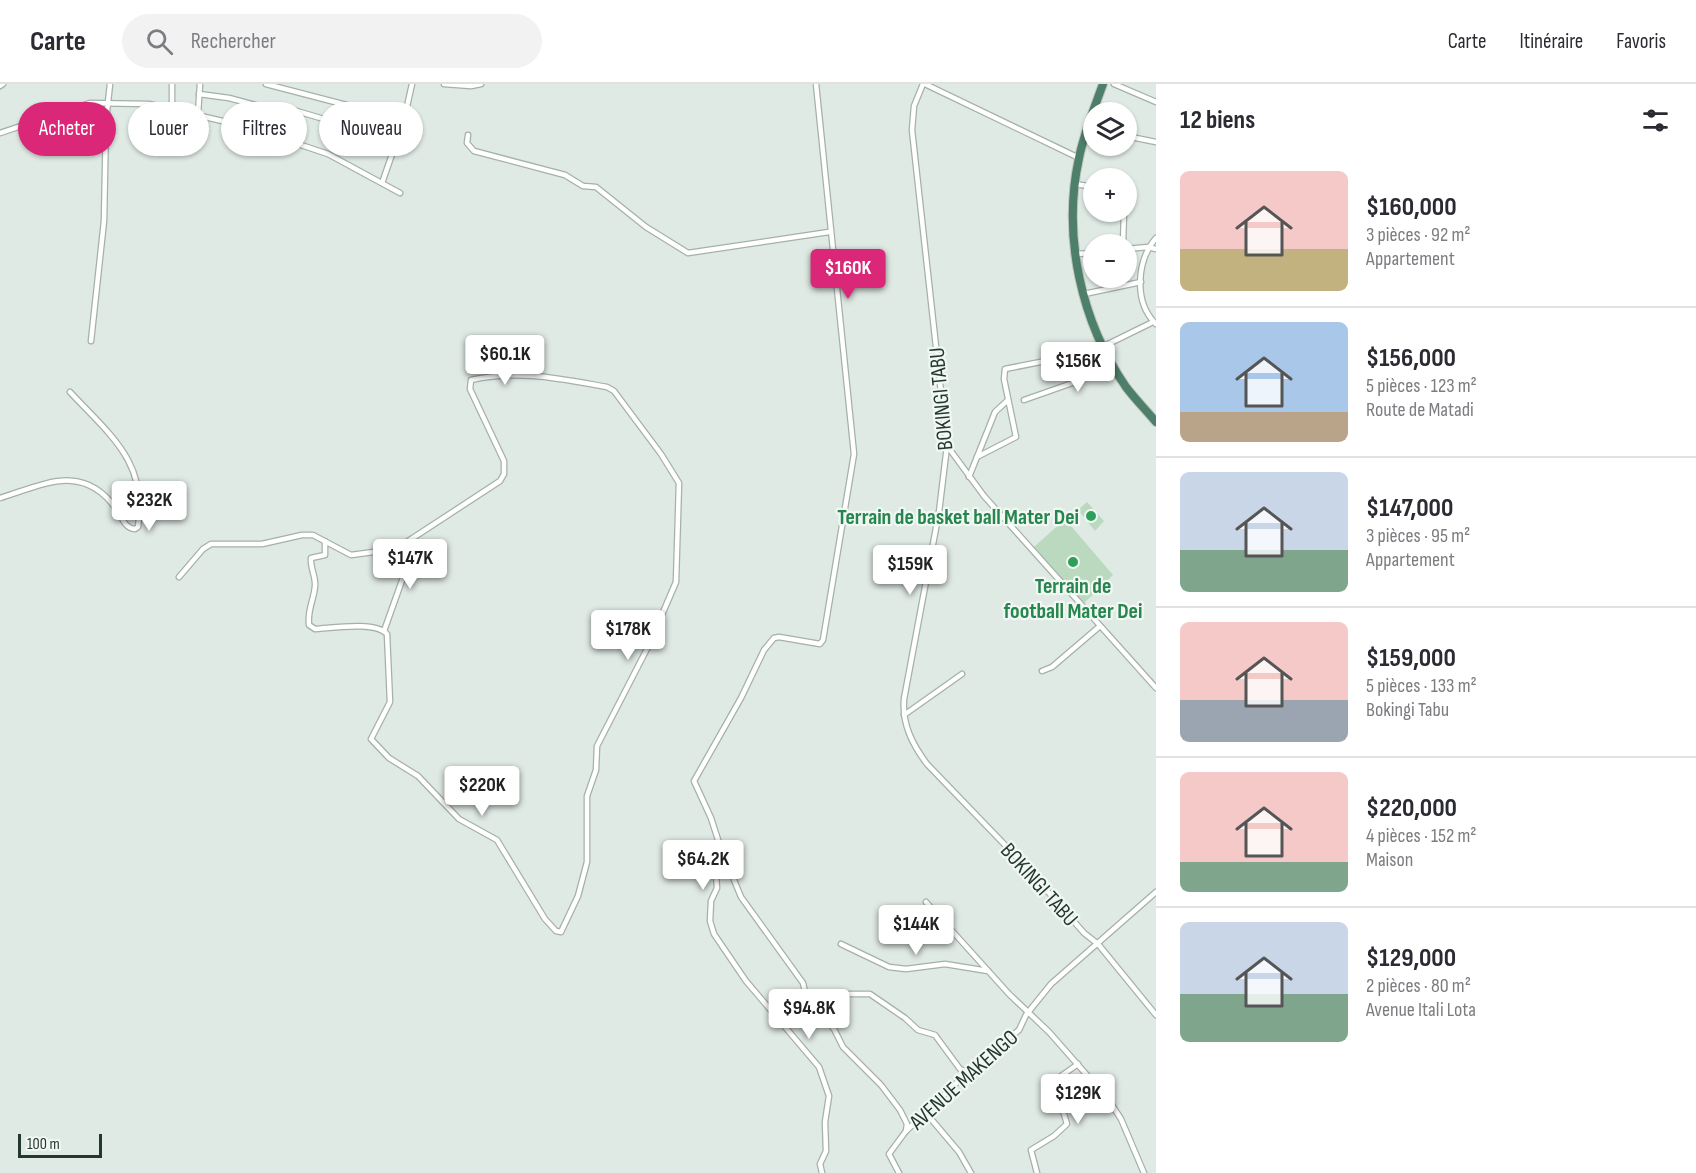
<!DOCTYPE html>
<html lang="fr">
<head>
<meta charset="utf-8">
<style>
	:root { --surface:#fff; --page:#f2f2f3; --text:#2b2b33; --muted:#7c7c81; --line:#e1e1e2; --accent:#db2777 }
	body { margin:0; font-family:"Sofia Sans Condensed",sans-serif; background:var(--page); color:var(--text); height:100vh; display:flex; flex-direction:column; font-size:22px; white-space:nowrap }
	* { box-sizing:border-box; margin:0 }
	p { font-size:20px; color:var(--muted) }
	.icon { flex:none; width:33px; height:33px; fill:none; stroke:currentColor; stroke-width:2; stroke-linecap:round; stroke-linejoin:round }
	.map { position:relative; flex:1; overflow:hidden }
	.drawer { display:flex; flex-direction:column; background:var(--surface); width:540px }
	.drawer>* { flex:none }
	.banner { position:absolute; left:18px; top:18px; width:570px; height:54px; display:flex; gap:12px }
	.controls { position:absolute; left:1083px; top:18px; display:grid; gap:12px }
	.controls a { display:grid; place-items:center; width:54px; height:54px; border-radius:50%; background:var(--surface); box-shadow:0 2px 4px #0004; font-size:30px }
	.scale { position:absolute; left:18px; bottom:15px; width:84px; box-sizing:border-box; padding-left:6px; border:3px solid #23392f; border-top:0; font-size:16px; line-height:21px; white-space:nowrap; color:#23392f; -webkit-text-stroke:4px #f1f7f3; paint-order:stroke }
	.price { position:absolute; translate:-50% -51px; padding:0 14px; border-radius:6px; background:#fff; color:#222; font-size:20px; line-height:39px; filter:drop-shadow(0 2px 3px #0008) }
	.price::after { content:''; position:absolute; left:50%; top:36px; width:18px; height:14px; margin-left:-9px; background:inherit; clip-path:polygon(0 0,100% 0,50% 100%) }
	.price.current { background:var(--accent); color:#fff }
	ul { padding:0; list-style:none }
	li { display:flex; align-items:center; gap:18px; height:150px; padding:0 24px }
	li+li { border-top:2px solid var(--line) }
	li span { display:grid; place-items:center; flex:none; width:168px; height:120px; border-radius:9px; color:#555 }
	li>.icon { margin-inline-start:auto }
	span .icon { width:72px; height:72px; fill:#fffc; stroke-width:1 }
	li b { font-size:26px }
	h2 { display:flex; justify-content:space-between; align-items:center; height:72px; padding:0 24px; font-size:26px }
	.tag { padding:0 21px; border-radius:27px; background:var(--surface); box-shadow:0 2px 4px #0004; font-size:21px; line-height:54px }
	.tag.current { background:var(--accent); color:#fff }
	header { display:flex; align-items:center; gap:36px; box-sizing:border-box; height:84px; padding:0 30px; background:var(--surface); border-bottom:2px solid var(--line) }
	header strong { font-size:28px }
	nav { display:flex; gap:33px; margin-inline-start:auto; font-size:21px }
	.search { width:420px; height:54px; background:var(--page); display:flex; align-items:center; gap:15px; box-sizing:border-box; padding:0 21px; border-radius:33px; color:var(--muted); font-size:22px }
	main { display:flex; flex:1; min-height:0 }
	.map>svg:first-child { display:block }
	.green { fill:#bbd9be }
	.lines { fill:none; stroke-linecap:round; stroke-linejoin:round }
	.minor-casing { stroke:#a4b1aa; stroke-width:7 }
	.trunk-casing { stroke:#bdc4c1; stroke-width:10 }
	.minor { stroke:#fff; stroke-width:4.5 }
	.trunk { stroke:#4d7f6a; stroke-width:8 }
	.leisure-dot { fill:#2e9e5b; stroke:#f1f7f3; stroke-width:2 }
	.labels { text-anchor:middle; stroke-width:4.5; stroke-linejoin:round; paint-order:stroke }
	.street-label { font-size:22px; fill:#23392f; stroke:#f1f7f3 }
	.leisure-label { font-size:22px; font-weight:bold; fill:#27864d; stroke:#f1f7f3; text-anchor:end }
</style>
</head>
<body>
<header>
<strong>Carte</strong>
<div class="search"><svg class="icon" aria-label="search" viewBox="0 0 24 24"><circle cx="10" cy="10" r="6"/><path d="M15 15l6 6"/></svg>Rechercher</div>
<nav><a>Carte</a><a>Itinéraire</a><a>Favoris</a></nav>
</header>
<main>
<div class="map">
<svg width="1156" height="1089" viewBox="0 0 1156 1089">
	<rect width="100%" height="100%" fill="#e0eae4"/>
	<!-- green -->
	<g class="green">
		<polygon points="1087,418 1104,437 1095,447 1078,426"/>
		<polygon points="1065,435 1113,491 1083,520 1033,464"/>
	</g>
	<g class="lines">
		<defs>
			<g id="minor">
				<polyline points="266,0 404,36"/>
				<polyline points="444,0 471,2 481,0"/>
				<polyline points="816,0 854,370 823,556 820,560 779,553 774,554 764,566 741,614 694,697 711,734 720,762 741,813 803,899 805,908 834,945 843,963 881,1001 900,1026 907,1040 906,1047"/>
				<path d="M923,0l-9,22 -2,24 35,316 -8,66 -35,187c-2,25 8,45 23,65l102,106 55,63 14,11 58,71"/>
				<polyline points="925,0 1079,74"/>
				<polyline points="1114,0 1156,18"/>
				<polyline points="0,2 3,0"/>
				<polyline points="199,10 229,14 270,25 283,23 351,43 398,52"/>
				<polyline points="172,24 172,0"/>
				<polyline points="198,30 200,0"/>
				<polyline points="0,49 90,19 149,20 244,42 328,70 400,109"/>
				<polyline points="468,51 467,59 474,67 565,91 583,102 596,103 646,143 688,169 829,148"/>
				<polyline points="1126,52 1156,58"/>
				<polyline points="382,99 404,36 412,0"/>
				<polyline points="1075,100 1094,103"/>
				<path d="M1156,154c-19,22 -23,64 0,86"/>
				<polyline points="1123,160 1124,128"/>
				<polyline points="1126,165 1148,163 1156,165"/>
				<polyline points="1075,170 1094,169"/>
				<polyline points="1084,210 1141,198"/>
				<polyline points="91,257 104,137 106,37 110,0"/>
				<polyline points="1102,263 1153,238"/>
				<polyline points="1024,316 1078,297 1086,289 1093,264"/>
				<polyline points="948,363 984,412 1156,604"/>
				<polyline points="977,373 1016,353 1004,295 1005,285 1081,270 1100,258"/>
				<polyline points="969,393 995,328 1008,316"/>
				<path d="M0,414c45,-14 84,-36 117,12 6,8 7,18 18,19l3,-2c10,-65 -28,-92 -68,-135"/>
				<path d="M179,493l24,-28 8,-5h51l40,-9h11l38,20 45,-6 104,-68 4,-7v-13l-34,-72 1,-9c46,-11 90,-1 136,7l7,4 47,63 18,29 -3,99 -27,63 -52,101 -1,24 -9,26v66l-9,34 -17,36 -5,-1 -11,-12 -48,-79 -38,-21 -41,-43 -29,-18 -18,-19 19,-37 -3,-68c-12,-13 -54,-6 -72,-5l-6,-4c-2,-15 5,-25 6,-39 1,-9 -5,-18 -4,-28l14,-3v-14"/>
				<polyline points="384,547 405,488 406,460"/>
				<polyline points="1042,587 1052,583 1100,542"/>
				<polyline points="904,631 962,590"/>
				<polyline points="719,763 715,777 717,804 711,817 710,837 714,850 746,897 819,983 829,1012 825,1038 826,1067 820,1080 822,1089"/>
				<polyline points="926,818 1009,910 1049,948 1108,1015 1121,1035 1144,1089"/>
				<polyline points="841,860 889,883 906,885 945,880 988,887"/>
				<polyline points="815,919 836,916 842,910 870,910 905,934 918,946 935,951 960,985 968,988"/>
				<polyline points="926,1029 959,1068 971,1089"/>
				<polyline points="899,1089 889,1070 906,1047 968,988 1019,946 1026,931 1051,900 1156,808"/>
				<polyline points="1037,1089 1031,1066 1054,1052 1067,1040 1054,997 1078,980"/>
			</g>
			<path id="trunk" d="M1103,0c-9,25 -19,49 -24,74 -17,78 2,164 47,229 9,12 20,23 30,35"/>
		</defs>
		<!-- minor casing -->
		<use href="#minor" class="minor-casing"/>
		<!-- trunk casing -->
		<use href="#trunk" class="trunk-casing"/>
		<!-- minor -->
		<use href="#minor" class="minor"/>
		<!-- trunk -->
		<use href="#trunk" class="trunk"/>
	</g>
	<!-- markers -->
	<g class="leisure-dot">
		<circle cx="1091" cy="432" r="6"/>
		<circle cx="1073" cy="478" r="6"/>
	</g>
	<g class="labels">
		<!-- street labels -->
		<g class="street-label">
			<text transform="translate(940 315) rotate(-95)" y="8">BOKINGI TABU</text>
			<text transform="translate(1040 800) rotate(48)" y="8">BOKINGI TABU</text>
			<text transform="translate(963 995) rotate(-42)" y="8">AVENUE MAKENGO</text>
		</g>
		<!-- leisure labels -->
		<g class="leisure-label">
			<text x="1079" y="440">Terrain de basket ball Mater Dei</text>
			<text x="1073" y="509" text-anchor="middle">Terrain de<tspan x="1073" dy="25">football Mater Dei</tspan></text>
		</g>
	</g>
</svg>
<div class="controls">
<a><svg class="icon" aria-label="layers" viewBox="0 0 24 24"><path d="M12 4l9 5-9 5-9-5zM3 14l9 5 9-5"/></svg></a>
<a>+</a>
<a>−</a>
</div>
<div class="scale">100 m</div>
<b class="price current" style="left:848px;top:216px">$160K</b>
<b class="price" style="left:505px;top:302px">$60.1K</b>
<b class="price" style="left:1078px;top:309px">$156K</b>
<b class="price" style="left:149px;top:448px">$232K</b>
<b class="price" style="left:410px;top:506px">$147K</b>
<b class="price" style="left:910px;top:512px">$159K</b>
<b class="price" style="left:628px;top:577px">$178K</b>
<b class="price" style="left:482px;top:733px">$220K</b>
<b class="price" style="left:703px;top:807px">$64.2K</b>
<b class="price" style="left:916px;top:872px">$144K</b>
<b class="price" style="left:809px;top:956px">$94.8K</b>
<b class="price" style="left:1078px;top:1041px">$129K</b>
<div class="banner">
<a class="tag current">Acheter</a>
<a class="tag">Louer</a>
<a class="tag">Filtres</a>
<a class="tag">Nouveau</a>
</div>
</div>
<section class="drawer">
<h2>12 biens<svg class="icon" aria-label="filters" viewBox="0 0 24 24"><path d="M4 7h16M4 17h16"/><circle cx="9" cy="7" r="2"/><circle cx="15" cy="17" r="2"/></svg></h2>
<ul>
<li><span style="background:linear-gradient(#f6c9c9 65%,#c2b280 0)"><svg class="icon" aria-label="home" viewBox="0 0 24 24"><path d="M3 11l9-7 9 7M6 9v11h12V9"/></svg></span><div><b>$160,000</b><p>3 pièces · 92 m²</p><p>Appartement</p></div></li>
<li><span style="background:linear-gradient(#a9c7e8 75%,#b9a48a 0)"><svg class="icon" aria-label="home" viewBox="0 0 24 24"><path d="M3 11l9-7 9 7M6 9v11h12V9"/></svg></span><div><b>$156,000</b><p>5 pièces · 123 m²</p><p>Route de Matadi</p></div></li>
<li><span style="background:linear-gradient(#c9d6e8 65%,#7fa58c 0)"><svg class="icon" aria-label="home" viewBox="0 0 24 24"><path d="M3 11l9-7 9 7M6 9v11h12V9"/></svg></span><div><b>$147,000</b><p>3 pièces · 95 m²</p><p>Appartement</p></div></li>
<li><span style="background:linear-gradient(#f6c9c9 65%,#9aa5b1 0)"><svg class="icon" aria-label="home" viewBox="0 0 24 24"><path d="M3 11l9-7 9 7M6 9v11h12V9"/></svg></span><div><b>$159,000</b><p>5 pièces · 133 m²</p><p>Bokingi Tabu</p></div></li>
<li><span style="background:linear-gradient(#f6c9c9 75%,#7fa58c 0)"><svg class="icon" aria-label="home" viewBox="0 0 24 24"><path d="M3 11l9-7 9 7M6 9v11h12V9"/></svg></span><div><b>$220,000</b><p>4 pièces · 152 m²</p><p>Maison</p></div></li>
<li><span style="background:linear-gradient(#c9d6e8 60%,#7fa58c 0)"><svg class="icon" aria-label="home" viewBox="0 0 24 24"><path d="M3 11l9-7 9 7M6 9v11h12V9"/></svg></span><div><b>$129,000</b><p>2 pièces · 80 m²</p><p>Avenue Itali Lota</p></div></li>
</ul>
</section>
</main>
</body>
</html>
